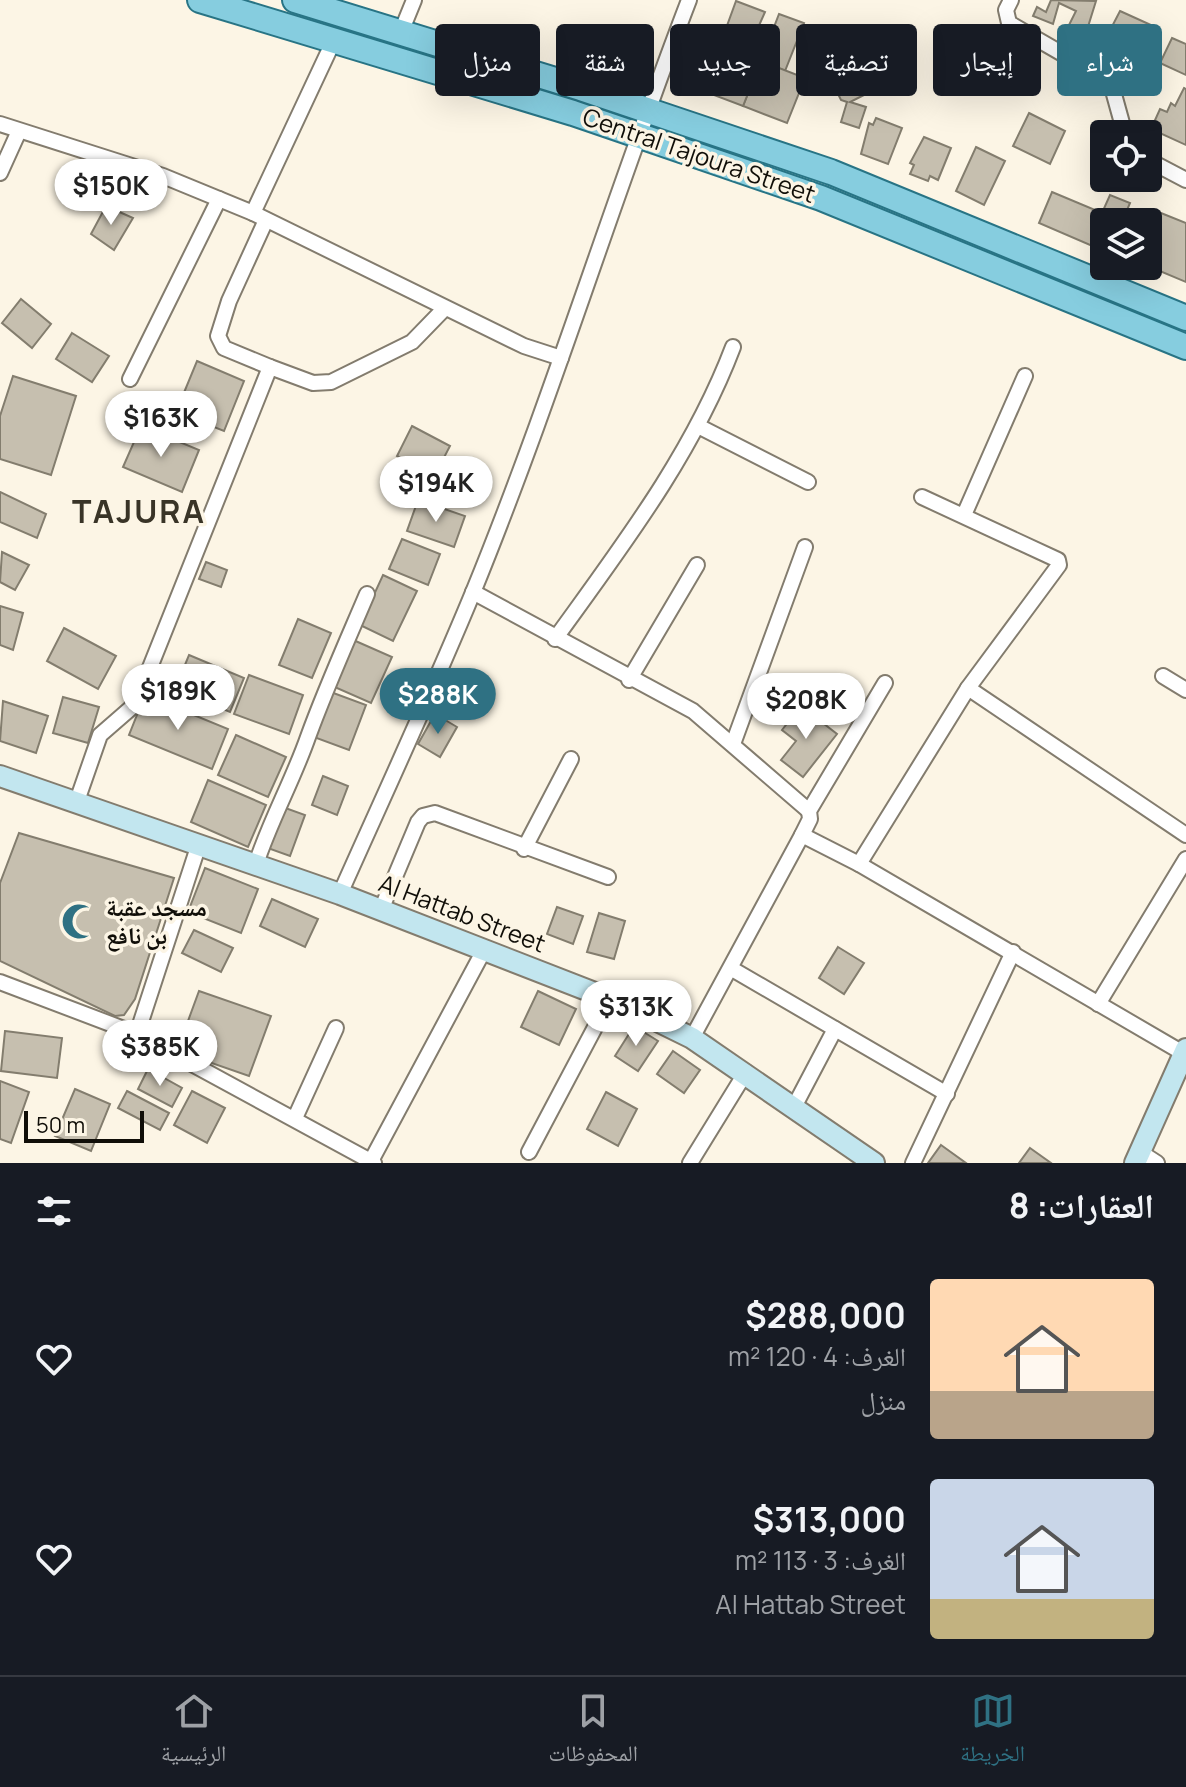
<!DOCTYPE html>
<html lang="ar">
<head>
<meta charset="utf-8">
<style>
	:root { --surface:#171b24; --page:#20242c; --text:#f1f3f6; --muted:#9ea1a6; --line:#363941; --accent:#2f7183 }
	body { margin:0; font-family:Manrope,"Noto Naskh Arabic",sans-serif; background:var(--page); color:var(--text); direction:rtl; height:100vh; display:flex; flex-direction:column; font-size:30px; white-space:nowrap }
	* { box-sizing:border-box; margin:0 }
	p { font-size:26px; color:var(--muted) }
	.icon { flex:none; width:44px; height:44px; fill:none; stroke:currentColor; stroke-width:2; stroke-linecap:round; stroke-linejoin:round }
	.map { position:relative; height:1163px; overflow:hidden; direction:ltr }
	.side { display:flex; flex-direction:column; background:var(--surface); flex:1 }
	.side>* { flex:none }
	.top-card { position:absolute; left:24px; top:24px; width:1138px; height:72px; direction:rtl; display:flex; gap:16px }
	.buttons { position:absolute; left:1090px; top:120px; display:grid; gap:16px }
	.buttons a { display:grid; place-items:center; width:72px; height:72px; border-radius:8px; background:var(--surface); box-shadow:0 8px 32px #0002; font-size:40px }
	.scale { position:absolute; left:24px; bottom:20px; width:120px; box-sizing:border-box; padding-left:8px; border:4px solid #100e08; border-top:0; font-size:22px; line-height:28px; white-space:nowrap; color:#100e08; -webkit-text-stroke:6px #fcf5e5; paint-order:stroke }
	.price { position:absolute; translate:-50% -68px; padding:0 18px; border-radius:28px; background:#fff; color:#222; font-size:26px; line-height:52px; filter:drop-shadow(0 2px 4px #0008) }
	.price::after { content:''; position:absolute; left:50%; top:48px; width:24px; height:18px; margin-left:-12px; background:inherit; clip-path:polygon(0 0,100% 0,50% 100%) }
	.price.selected { background:var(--accent); color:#fff }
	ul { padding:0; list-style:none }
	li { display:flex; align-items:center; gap:24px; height:200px; padding:0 32px }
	li span { display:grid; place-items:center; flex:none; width:224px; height:160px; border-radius:8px; color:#555 }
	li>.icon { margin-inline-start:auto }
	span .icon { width:96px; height:96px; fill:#fffc; stroke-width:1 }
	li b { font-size:34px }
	h2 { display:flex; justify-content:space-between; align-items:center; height:96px; padding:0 32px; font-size:34px }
	.pill { padding:0 28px; border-radius:8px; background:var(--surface); box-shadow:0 8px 32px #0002; font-size:28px; line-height:72px }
	.pill.selected { background:var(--accent); color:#fff }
	.menu { display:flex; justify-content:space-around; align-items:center; height:112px; border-top:2px solid var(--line); background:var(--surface); font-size:22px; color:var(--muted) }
	.menu a { display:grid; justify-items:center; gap:4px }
	.menu .selected { color:var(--accent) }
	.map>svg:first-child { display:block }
	.building { fill:#c6bfaf; stroke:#837d6e; stroke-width:2 }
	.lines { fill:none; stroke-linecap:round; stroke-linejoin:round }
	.street-casing { stroke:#837c6e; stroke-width:18 }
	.secondary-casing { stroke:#837c6e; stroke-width:24 }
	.primary-casing { stroke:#287485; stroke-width:28 }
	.street { stroke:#fff; stroke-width:14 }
	.secondary { stroke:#c2e6ef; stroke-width:20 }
	.primary { stroke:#86cddf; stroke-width:24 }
	.labels { text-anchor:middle; stroke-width:7; stroke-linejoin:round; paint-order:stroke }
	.street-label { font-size:24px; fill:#100e08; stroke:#fcf5e5 }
	.poi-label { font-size:24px; font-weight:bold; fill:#100e08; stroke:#fcf5e5; text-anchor:start }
	.district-label { font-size:32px; font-weight:bold; letter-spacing:2px; fill:#393427; stroke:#fcf5e5 }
</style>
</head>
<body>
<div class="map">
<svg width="1186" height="1163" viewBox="0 0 1186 1163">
	<rect width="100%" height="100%" fill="#fcf5e5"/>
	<!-- building -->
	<g class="building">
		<polygon points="1051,0 1096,1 1086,33 1069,25 1076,11 1059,3 1053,24 1033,16 1037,7 1046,12"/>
		<polygon points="736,1 765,12 741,66 716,56"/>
		<polygon points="1120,11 1151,25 1137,54 1105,40"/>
		<polygon points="779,14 804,23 785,71 761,61"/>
		<polygon points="810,28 855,46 848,64 803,45"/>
		<polygon points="1172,38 1186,44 1186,75 1160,63"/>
		<polygon points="761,61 805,78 787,123 743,106"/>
		<polygon points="859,62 867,78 860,82 866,94 850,102 866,107 859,128 841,122 847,102 841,100 836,90 843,86 836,73"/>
		<polygon points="704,74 749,91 743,106 698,89"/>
		<polygon points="1184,88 1186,89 1186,145 1151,129 1160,109 1167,112 1171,103 1175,106"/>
		<polygon points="1029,113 1065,131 1050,164 1013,146"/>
		<polygon points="876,118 902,128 888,164 861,154 869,123 873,125"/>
		<polygon points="924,137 951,148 938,180 930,176 928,181 910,174 914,165 910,163"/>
		<polygon points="976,147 1005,161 984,205 956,191"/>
		<polygon points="1052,192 1102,213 1110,195 1130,203 1122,222 1104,222 1104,251 1039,223"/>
		<polygon points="106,206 133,218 114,250 91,234"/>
		<polygon points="1156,211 1186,223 1186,282 1148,266 1148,229"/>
		<polygon points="21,299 51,324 32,348 2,323"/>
		<polygon points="72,333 109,356 92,382 56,359"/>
		<polygon points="197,361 244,381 224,431 176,412"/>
		<polygon points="13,376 76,396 51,475 0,459 0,416"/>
		<polygon points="141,426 199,450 182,492 123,467"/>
		<polygon points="412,426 450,446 435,475 397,456"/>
		<polygon points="0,492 46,514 37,538 0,522"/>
		<polygon points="418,500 465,516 454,547 407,531"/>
		<polygon points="402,539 440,554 428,585 389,569"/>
		<polygon points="2,552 29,565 15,590 0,582"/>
		<polygon points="206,562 227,570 221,587 199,579"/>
		<polygon points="383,575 417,591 393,641 360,625"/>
		<polygon points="0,606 23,613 13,650 0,645"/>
		<polygon points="298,619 331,633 312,678 279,665"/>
		<polygon points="64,628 116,656 98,689 47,661"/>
		<polygon points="351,639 392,657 371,703 330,685"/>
		<polygon points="189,655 244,678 230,712 175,689"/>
		<polygon points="249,675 303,695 289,734 234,714"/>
		<polygon points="328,691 366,705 349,750 311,736"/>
		<polygon points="145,695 228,729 212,769 129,735"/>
		<polygon points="63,697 99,707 88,743 53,733"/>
		<polygon points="3,701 48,716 36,753 0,741"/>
		<polygon points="801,706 837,734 803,777 781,760 796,741 782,730"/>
		<polygon points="435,714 457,727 440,757 418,744"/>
		<polygon points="236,735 286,757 268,797 218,775"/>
		<polygon points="323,776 348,786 337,815 312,805"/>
		<polygon points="208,780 266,805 248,847 191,822"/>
		<polygon points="277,805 305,815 290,856 262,846"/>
		<polygon points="19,833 174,878 135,999 124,1015 115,1016 0,961 0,883"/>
		<polygon points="205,868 258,889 241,933 188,912"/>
		<polygon points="272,899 318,919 305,947 260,926"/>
		<polygon points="557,907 583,916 573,944 547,934"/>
		<polygon points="599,913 625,921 614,959 587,952"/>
		<polygon points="194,930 233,948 221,972 182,953"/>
		<polygon points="838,947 864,963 844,994 819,978"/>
		<polygon points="199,991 271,1016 249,1076 177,1051"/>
		<polygon points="538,991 576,1009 559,1045 521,1027"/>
		<polygon points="634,1026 658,1041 638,1071 615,1056"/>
		<polygon points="5,1031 62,1038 57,1078 1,1071"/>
		<polygon points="673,1051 700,1070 684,1093 657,1074"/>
		<polygon points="148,1069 182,1088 172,1107 138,1089"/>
		<polygon points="0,1081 29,1092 11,1143 0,1139"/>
		<polygon points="75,1089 110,1104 91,1151 55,1136"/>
		<polygon points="127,1091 169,1113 160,1130 118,1108"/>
		<polygon points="192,1091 225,1108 207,1143 174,1125"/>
		<polygon points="606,1092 637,1109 618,1146 587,1129"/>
		<polygon points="941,1145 966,1163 928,1163"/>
		<polygon points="1030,1148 1051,1163 1019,1163"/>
	</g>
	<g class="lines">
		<defs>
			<g id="street">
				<polyline points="1011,0 1006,10 1009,23 1106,79 1112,87 1125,134"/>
				<polyline points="401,32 414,0"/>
				<polyline points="0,124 163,176 253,213 524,346 561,358"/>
				<polyline points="1148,160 1186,180"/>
				<polyline points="0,173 19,131"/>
				<polyline points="253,213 334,40"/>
				<polyline points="270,367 313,383 331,382 412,342 445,308"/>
				<polyline points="130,379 219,199"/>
				<polyline points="698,426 808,482"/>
				<polyline points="964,515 1025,376"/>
				<polyline points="473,592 693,711 809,811"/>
				<path d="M555,639c67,-93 137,-184 178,-292"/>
				<polyline points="1163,676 1186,690"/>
				<polyline points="629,680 697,565"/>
				<polyline points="968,688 1186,835"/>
				<polyline points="733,744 805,547"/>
				<polyline points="77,801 100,735 131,708 143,685 270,367 224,348 218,336 229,301 266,220"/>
				<polyline points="802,835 859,864 1183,1053"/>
				<polyline points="524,849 571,759"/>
				<path d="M256,864c14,-43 37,-84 52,-127 17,-47 39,-96 59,-143"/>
				<polyline points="859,864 968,688 1059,565 1058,560 922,497"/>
				<path d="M340,894c45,-101 92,-202 134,-304 79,-194 140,-395 215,-590"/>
				<polyline points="381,910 418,822 423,816 435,813 608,877"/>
				<polyline points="732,969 947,1094"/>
				<polyline points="0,982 137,1034 374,1163"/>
				<polyline points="1098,1004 1186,859"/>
				<polyline points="137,1034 199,844"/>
				<polyline points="692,1038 802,835 810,819 809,811 885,683"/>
				<polyline points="794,1107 835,1029"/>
				<polyline points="295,1118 336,1028"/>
				<polyline points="529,1152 610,999"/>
				<polyline points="1140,1152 1157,1163"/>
				<polyline points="371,1161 483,952"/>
				<polyline points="690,1163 746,1072"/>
				<polyline points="913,1163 1013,952"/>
			</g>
			<g id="secondary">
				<polyline points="0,776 340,894 623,1004 692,1038 874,1163"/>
				<polyline points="1135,1163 1186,1049"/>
			</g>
			<g id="primary">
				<polyline points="200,0 573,113 821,198 1186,347"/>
				<polyline points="295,0 581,88 831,172 1186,318"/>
			</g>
		</defs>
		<!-- street casing -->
		<use href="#street" class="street-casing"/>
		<!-- secondary casing -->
		<use href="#secondary" class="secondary-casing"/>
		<!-- primary casing -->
		<use href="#primary" class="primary-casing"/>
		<!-- street -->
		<use href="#street" class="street"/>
		<!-- secondary -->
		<use href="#secondary" class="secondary"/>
		<!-- primary -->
		<use href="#primary" class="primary"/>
	</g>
	<!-- icons -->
	<defs>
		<symbol id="mosque-bare" viewBox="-9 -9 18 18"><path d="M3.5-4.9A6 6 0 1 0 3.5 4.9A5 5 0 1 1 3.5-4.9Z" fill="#2f7183" stroke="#fcf5e5" stroke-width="2.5" paint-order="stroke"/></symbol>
	</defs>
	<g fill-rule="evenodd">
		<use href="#mosque-bare" x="54" y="896" width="51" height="51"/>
	</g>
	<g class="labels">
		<!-- street labels -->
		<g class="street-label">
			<text transform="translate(699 156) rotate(19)" y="8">Central Tajoura Street</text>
			<text transform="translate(462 914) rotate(21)" y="8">Al Hattab Street</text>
		</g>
		<!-- poi labels -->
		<g class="poi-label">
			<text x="106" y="916">مسجد عقبة<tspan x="106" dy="28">بن نافع</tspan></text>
		</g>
		<!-- district labels -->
		<g class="district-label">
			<text x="139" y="523">TAJURA</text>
		</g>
	</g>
</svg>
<div class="buttons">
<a><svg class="icon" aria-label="locate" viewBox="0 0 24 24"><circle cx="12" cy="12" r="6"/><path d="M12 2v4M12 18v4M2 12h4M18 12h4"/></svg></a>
<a><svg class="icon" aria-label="layers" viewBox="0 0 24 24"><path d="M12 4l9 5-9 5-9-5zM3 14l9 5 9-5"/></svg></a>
</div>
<div class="scale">50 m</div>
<b class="price" style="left:111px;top:227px">$150K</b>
<b class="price" style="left:161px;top:459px">$163K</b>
<b class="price" style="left:436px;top:524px">$194K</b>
<b class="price" style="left:178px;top:732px">$189K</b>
<b class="price selected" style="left:438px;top:736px">$288K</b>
<b class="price" style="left:806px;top:741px">$208K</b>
<b class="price" style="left:636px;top:1048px">$313K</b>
<b class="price" style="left:160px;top:1088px">$385K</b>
<div class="top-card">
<a class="pill selected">شراء</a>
<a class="pill">إيجار</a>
<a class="pill">تصفية</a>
<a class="pill">جديد</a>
<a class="pill">شقة</a>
<a class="pill">منزل</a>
</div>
</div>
<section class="side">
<h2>العقارات: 8<svg class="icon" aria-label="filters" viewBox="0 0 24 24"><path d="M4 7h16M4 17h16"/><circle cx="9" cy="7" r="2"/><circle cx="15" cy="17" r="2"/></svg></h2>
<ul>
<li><span style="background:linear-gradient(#ffd9b3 70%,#b9a48a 0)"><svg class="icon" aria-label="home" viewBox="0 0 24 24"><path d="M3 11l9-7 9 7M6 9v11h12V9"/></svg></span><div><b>$288,000</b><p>الغرف: 4 · 120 m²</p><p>منزل</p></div><svg class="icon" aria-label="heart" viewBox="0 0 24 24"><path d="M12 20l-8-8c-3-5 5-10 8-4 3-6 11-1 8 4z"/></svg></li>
<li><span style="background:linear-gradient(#c9d6e8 75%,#c2b280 0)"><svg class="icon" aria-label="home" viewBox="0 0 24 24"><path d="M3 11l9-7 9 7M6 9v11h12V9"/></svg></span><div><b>$313,000</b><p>الغرف: 3 · 113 m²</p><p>Al Hattab Street</p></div><svg class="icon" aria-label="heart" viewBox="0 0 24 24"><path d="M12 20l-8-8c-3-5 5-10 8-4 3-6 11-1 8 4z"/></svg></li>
</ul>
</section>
<nav class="menu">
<a class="selected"><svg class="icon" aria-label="map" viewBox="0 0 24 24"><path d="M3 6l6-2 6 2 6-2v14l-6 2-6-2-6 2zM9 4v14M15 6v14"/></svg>الخريطة</a>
<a><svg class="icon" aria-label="saved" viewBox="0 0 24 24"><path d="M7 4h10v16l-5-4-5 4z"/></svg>المحفوظات</a>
<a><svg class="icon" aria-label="home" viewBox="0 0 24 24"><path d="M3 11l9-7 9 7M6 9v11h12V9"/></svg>الرئيسية</a>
</nav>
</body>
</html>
